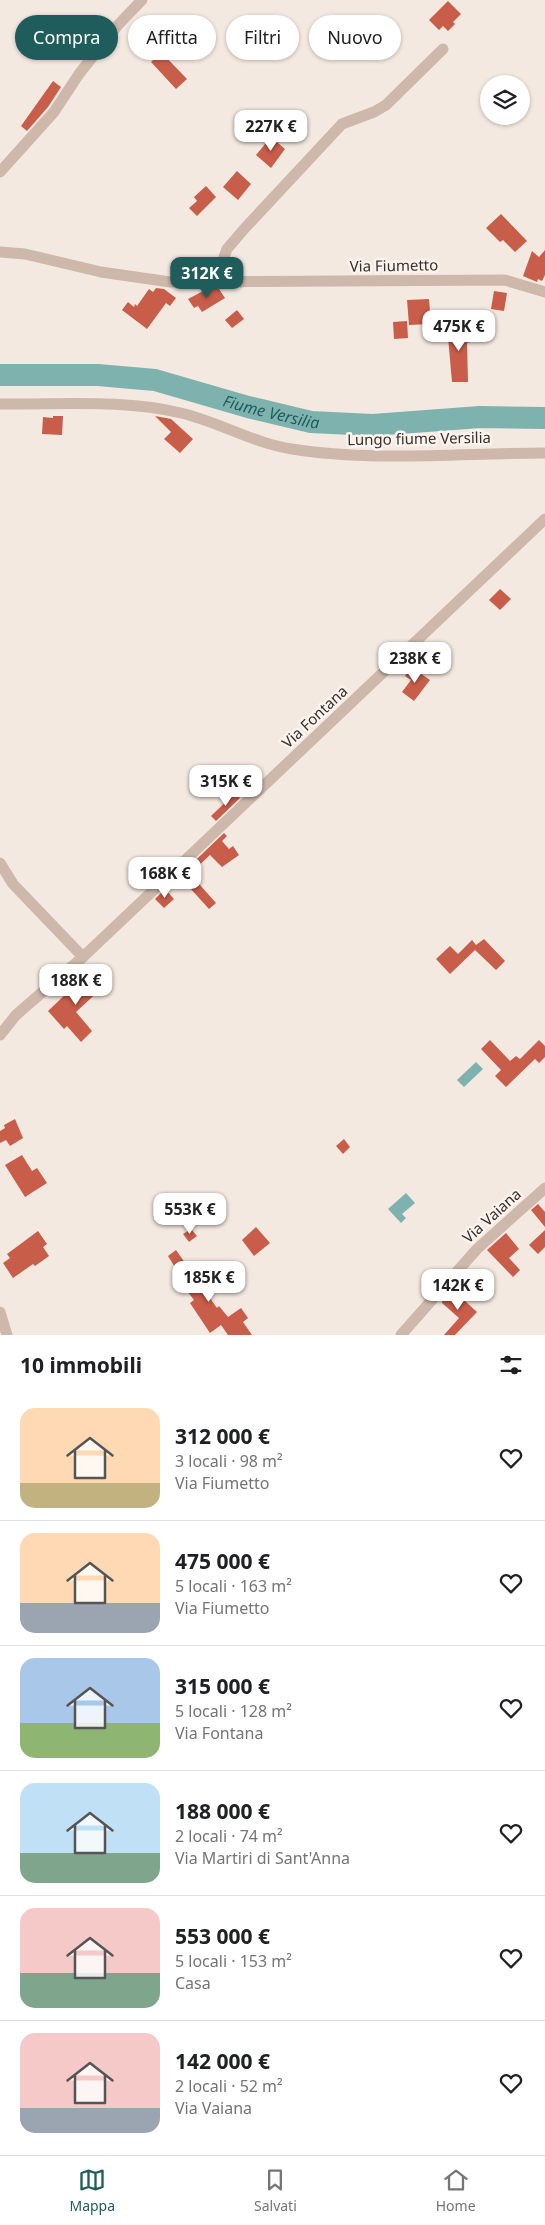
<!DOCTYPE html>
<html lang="it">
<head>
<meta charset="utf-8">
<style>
	:root { --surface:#fff; --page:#f6f6f6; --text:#202124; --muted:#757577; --line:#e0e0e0; --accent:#1e5d5c }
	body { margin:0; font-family:"Noto Sans",sans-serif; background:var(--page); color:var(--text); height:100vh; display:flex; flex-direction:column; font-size:19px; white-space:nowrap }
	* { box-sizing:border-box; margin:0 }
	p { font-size:16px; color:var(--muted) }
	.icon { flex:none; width:28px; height:28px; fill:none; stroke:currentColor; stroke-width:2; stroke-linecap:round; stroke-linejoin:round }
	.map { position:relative; height:1335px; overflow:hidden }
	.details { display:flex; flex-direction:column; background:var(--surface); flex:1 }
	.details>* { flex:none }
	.hud { position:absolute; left:15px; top:15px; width:515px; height:45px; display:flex; gap:10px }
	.buttons { position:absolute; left:480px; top:75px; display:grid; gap:10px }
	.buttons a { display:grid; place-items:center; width:50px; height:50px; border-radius:50%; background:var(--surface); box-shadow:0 1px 4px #0004; font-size:25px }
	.price { position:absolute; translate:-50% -42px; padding:0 11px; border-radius:10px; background:#fff; color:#222; font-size:16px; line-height:32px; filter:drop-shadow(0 1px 2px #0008) }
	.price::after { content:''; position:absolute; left:50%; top:30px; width:15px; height:11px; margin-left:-8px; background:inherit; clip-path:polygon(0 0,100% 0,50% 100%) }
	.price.on { background:var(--accent); color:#fff }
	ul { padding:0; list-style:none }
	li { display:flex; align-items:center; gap:15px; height:125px; padding:0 20px }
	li+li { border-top:1px solid var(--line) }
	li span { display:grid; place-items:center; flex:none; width:140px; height:100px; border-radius:15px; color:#555 }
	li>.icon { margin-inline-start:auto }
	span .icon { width:60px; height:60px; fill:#fffc; stroke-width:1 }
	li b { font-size:21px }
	h2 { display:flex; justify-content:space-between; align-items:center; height:60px; padding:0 20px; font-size:21px }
	.pill { padding:0 18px; border-radius:22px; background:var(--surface); box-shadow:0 1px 4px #0004; font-size:18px; line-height:45px }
	.pill.on { background:var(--accent); color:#fff }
	.menu { display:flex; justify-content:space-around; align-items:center; height:70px; border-top:1px solid var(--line); background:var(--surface); font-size:14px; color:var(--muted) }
	.menu a { display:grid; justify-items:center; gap:2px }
	.menu .on { color:var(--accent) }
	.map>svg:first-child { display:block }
	.water { fill:#7eb2af }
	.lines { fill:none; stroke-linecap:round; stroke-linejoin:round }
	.river { stroke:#7eb2af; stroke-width:22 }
	.building { fill:#c85d4a }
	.minor { stroke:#cdb8ab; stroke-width:11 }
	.labels { text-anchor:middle; stroke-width:5; stroke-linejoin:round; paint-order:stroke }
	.street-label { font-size:15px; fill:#3a2e2a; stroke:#fbf3ed }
	.water-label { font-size:16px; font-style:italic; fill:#1e5d5c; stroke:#fbf3ed }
</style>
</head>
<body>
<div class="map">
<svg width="545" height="1335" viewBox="0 0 545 1335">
	<rect width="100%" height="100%" fill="#f4e9e0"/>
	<!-- water -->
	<g class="water">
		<polygon points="476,1062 483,1069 464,1087 457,1080"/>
		<polygon points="406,1193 415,1203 402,1214 406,1218 401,1223 388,1209"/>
	</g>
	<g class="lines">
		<!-- river -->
		<path class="river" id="s1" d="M0,375h98l57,5 93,27 63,15 62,3 107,-8 65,1"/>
	</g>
	<!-- building -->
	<g class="building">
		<polygon points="448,1 461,14 453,22 455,24 448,31 443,26 439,30 429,20"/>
		<polygon points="156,15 170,30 153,46 138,31"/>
		<polygon points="161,52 187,79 176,89 151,62"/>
		<polygon points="53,81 61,87 48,107 27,131 21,126"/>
		<polygon points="271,137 285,149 271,168 256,155"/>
		<polygon points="237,171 251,184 238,200 223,187"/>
		<polygon points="206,186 216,197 197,216 189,208 197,201 194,197"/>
		<polygon points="501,214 527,241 515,252 503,240 500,242 486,228"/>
		<polygon points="545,250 545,275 542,281 538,279 537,282 523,276 532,251 539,257"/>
		<polygon points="156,288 164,289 176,298 170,306 166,303 147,329 122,310 128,302 134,307 135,304 137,306 149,289 153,292"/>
		<polygon points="207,289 219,289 225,298 202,312 198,306 194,308 188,299"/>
		<polygon points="494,291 507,293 504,311 491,309"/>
		<polygon points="429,299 431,324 409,325 407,300"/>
		<polygon points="237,310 244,319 232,328 225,320"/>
		<polygon points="407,321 408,338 394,339 393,322"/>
		<polygon points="469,325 470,342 467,343 468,382 452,382 447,326"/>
		<polygon points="53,416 63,416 62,435 42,434 43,417 53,418"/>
		<polygon points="155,416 171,419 193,439 180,453 164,439 171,432"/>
		<polygon points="500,589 511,599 500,610 489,600"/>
		<polygon points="411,667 430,680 414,701 402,692 411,680 405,676"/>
		<polygon points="235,793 240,798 216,821 211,816"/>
		<polygon points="224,833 227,836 222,841 229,849 233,846 239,855 222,867 210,855 194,870 197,872 192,876 216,903 209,909 179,876"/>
		<polygon points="165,889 174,899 164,908 155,899"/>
		<polygon points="484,939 505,961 496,970 475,950 450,974 436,959 450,946 458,954 472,940 476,945"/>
		<polygon points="89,972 103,987 76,1012 92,1031 81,1042 67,1026 64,1029 48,1011"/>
		<polygon points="490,1040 510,1061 516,1056 520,1059 539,1040 545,1046 545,1057 539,1063 535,1059 506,1087 495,1076 501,1070 481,1049"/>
		<polygon points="15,1119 23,1138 10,1146 6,1140 0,1143 0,1131 5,1128 4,1125"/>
		<polygon points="344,1139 350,1147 343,1154 336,1146"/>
		<polygon points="22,1155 32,1171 37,1168 47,1183 25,1197 5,1165"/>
		<polygon points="538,1204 545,1212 545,1227 531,1210"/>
		<polygon points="256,1227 270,1243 254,1256 242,1240"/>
		<polygon points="191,1229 197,1236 189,1242 183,1234"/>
		<polygon points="545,1230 545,1247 538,1254 529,1245"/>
		<polygon points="38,1231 47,1244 43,1247 49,1256 35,1266 33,1264 13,1278 3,1263 10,1258 7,1254"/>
		<polygon points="506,1233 519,1249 509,1258 520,1270 513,1277 487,1250"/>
		<polygon points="176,1250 217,1308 219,1306 228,1317 241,1308 248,1318 243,1322 252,1335 228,1335 221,1325 210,1333 190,1303 194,1300 184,1287 186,1285 168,1256"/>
		<polygon points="452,1289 477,1312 455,1335 444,1335 459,1318 442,1303 442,1299"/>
	</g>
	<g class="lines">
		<!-- minor -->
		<g class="minor">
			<polyline points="0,172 54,112 79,74 117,26 142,0"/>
			<polyline points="0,252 25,254 101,272 170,282 505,280 545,292"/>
			<polyline points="241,282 226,265 224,257 227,249 245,228 342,124 374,112 386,105 443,49"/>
			<path d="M0,404c60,1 122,-5 181,9 38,9 72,30 111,36 80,13 172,4 253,4"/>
			<polyline points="0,863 13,884 83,957 16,1015 0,1035"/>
			<polyline points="83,957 545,519"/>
			<polyline points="0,1312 7,1335"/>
			<polyline points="401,1335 477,1249 545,1188"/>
		</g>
	</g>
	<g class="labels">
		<!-- street labels -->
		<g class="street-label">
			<text transform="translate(394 266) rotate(-1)" y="5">Via Fiumetto</text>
			<text transform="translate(419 439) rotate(-1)" y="5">Lungo fiume Versilia</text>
			<text transform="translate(315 717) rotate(-43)" y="5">Via Fontana</text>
			<text transform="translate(492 1216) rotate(-42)" y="5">Via Vaiana</text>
		</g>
		<!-- water labels -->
		<g class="water-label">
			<text dy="6" stroke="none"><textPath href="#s1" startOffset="276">Fiume Versilia</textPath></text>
		</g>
	</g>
</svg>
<div class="buttons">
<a><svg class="icon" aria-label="layers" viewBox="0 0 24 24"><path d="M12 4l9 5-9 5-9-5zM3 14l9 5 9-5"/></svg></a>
</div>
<b class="price" style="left:271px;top:152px">227K €</b>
<b class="price on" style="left:207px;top:299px">312K €</b>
<b class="price" style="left:459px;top:352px">475K €</b>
<b class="price" style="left:415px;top:684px">238K €</b>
<b class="price" style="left:226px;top:807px">315K €</b>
<b class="price" style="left:165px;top:899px">168K €</b>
<b class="price" style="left:76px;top:1006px">188K €</b>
<b class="price" style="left:190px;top:1235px">553K €</b>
<b class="price" style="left:209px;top:1303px">185K €</b>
<b class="price" style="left:458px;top:1311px">142K €</b>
<div class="hud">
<a class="pill on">Compra</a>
<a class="pill">Affitta</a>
<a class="pill">Filtri</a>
<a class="pill">Nuovo</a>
</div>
</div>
<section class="details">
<h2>10 immobili<svg class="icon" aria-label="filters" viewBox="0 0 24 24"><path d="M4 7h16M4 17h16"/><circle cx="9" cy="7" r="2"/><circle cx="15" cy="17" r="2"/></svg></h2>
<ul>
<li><span style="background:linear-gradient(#ffd9b3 75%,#c2b280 0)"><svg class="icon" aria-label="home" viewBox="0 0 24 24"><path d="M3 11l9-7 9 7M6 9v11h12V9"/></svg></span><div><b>312 000 €</b><p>3 locali · 98 m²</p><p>Via Fiumetto</p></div><svg class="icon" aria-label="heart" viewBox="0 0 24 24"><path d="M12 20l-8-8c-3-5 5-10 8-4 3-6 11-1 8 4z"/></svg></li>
<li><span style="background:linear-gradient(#ffd9b3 70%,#9aa5b1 0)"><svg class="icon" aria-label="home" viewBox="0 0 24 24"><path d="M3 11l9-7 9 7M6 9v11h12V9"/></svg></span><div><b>475 000 €</b><p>5 locali · 163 m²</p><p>Via Fiumetto</p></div><svg class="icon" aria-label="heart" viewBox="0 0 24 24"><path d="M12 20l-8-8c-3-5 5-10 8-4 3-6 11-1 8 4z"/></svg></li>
<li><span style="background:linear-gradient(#a9c7e8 65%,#8fb573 0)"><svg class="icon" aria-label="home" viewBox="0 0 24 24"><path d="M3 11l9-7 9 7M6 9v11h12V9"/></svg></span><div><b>315 000 €</b><p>5 locali · 128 m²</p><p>Via Fontana</p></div><svg class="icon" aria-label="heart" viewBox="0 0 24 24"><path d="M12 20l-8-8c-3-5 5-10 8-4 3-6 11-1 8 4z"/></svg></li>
<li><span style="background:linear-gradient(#bfe0f5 70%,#7fa58c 0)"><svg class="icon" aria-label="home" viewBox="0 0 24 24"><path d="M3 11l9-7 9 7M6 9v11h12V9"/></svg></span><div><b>188 000 €</b><p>2 locali · 74 m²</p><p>Via Martiri di Sant'Anna</p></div><svg class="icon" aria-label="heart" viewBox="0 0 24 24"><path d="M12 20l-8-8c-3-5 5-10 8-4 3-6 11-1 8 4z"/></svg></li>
<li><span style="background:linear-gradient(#f6c9c9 65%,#7fa58c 0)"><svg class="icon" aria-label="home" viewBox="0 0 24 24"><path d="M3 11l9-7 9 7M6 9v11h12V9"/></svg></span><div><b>553 000 €</b><p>5 locali · 153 m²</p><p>Casa</p></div><svg class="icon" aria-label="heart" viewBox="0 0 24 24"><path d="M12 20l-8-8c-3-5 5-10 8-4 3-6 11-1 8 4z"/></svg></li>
<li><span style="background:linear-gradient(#f6c9c9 75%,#9aa5b1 0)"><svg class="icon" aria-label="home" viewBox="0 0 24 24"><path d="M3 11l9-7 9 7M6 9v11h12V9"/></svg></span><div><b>142 000 €</b><p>2 locali · 52 m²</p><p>Via Vaiana</p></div><svg class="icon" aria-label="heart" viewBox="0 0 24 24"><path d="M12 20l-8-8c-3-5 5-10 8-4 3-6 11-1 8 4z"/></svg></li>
</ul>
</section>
<nav class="menu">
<a class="on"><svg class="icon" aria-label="map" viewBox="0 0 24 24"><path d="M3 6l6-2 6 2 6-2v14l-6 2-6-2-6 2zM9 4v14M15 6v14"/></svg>Mappa</a>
<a><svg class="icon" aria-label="saved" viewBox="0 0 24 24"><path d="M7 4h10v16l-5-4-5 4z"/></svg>Salvati</a>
<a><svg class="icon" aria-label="home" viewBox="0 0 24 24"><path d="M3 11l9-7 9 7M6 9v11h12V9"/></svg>Home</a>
</nav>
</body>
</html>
